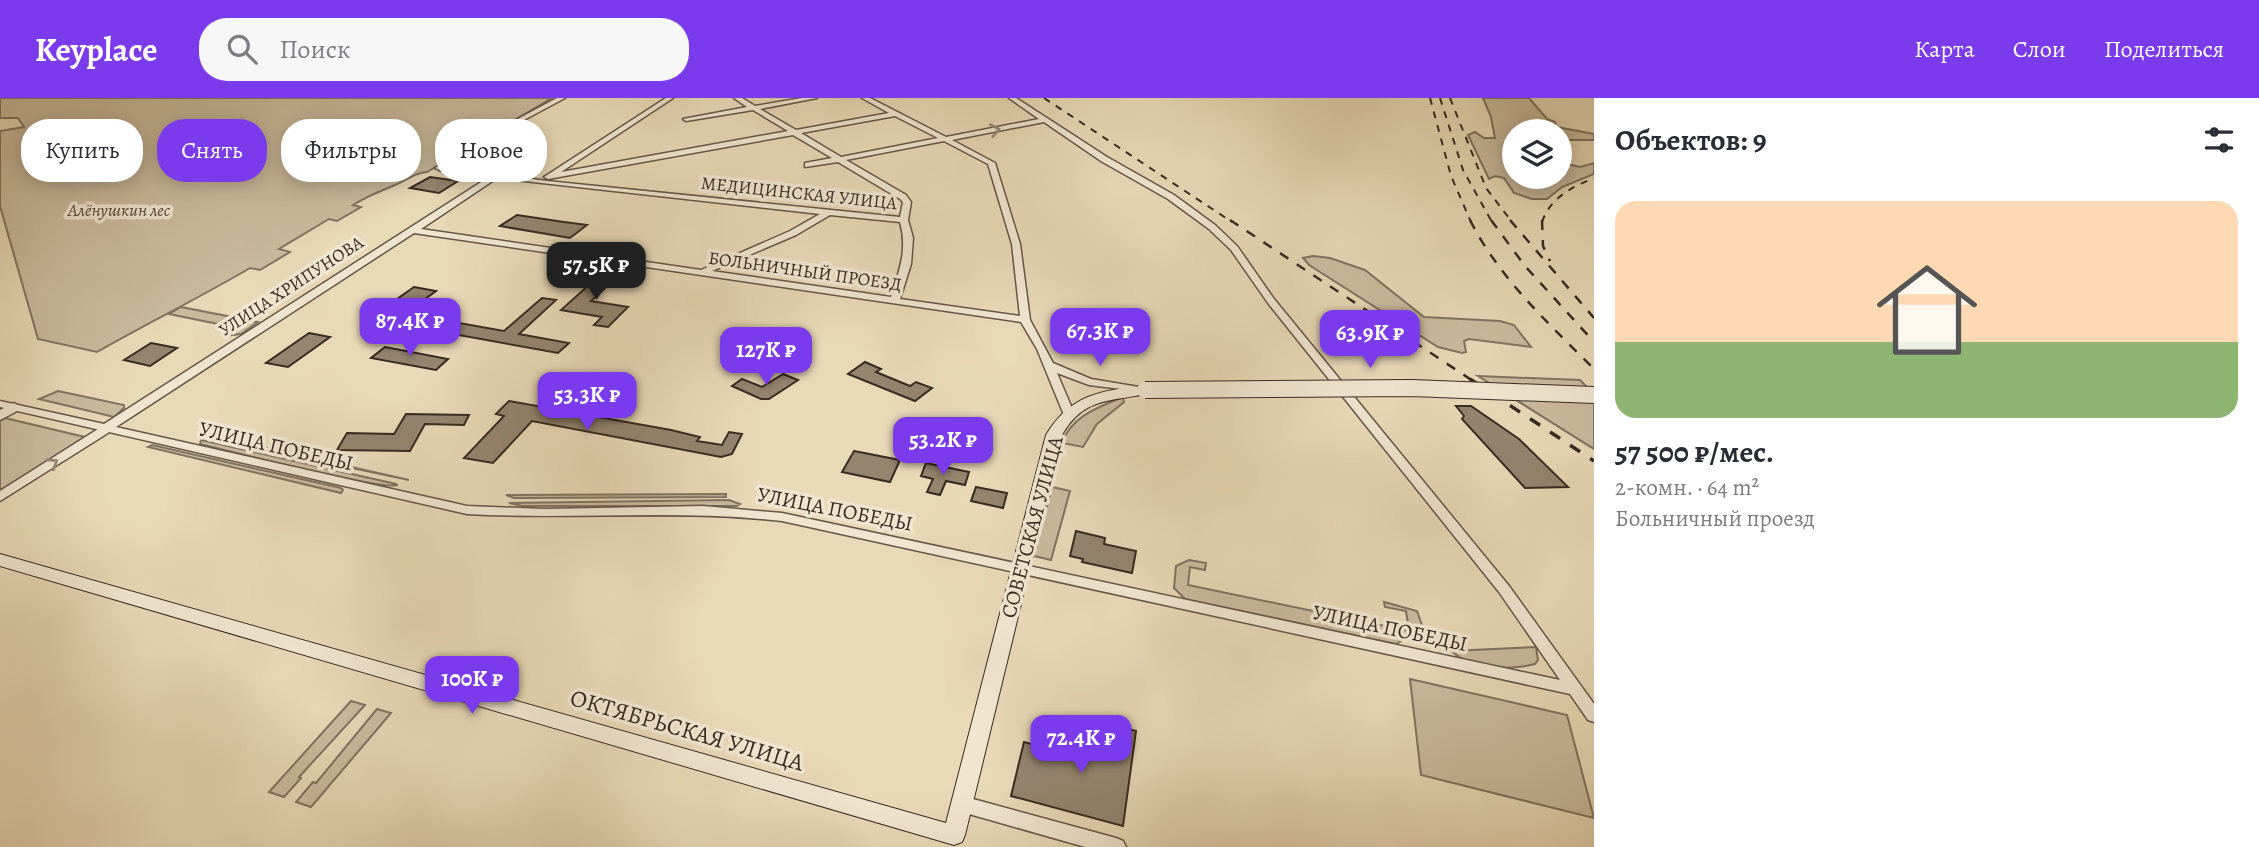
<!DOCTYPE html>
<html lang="ru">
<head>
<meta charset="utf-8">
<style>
	:root { --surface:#fff; --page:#f7f7f7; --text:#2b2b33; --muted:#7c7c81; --line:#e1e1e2; --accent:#7c3aed }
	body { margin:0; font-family:Alegreya,serif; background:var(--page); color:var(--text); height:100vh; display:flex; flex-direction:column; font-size:26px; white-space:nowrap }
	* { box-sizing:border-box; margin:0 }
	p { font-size:23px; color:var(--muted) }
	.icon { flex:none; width:38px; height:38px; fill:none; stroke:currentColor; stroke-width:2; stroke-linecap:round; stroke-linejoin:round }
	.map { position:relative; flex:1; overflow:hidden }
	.sheet { display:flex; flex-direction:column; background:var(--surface); width:665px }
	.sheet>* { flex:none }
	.guide { position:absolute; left:21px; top:21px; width:665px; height:63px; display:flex; gap:14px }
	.buttons { position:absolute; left:1502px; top:21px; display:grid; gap:14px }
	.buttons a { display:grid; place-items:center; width:70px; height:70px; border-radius:50%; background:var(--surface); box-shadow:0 4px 18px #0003; font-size:35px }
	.price { position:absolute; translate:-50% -60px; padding:0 16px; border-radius:14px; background:var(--accent); color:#fff; font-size:23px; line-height:46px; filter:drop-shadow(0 2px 4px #0008) }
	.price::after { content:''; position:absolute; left:50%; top:42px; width:21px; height:16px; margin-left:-10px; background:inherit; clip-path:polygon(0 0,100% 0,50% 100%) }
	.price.on { background:#222; color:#fff }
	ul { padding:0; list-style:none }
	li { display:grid; align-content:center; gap:14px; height:371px; padding:0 21px }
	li+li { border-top:2px solid var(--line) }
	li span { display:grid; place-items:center; height:217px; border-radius:21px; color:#555 }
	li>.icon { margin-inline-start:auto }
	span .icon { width:126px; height:126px; fill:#fffc; stroke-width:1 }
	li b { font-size:30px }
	h2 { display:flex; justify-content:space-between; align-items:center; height:84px; padding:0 21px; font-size:30px }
	.tag { padding:0 24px; border-radius:28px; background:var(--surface); box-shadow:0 4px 18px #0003; font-size:24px; line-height:63px }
	.tag.on { background:var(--accent); color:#fff }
	header { display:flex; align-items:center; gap:42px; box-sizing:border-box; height:98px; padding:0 35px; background:var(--accent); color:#fff }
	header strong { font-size:33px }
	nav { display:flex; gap:38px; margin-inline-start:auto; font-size:24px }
	.search { width:490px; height:63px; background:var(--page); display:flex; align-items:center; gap:18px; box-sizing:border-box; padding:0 24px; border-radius:28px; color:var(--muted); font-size:26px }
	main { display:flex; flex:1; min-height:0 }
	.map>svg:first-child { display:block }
	.green { fill:#cabb9e; stroke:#817360; stroke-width:2 }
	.building { fill:#94856f; stroke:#382b21; stroke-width:2 }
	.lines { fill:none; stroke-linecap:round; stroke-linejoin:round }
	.minor-casing { stroke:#645646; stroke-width:3 }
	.tertiary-casing { stroke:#645646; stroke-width:3 }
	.secondary-casing { stroke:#382b21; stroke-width:2 }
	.minor { fill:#f0e6d0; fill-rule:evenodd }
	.tertiary { fill:#f0e6d0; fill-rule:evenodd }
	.secondary { fill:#f0e6d0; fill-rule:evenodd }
	.rail-far2 { stroke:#382b21; stroke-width:2; stroke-dasharray:7 7; stroke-linecap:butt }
	.rail-far1 { stroke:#382b21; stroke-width:2.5; stroke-dasharray:10 10; stroke-linecap:butt }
	.rail { stroke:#382b21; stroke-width:3.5; stroke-dasharray:12 12; stroke-linecap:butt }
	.secondary-bridge-casing { stroke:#382b21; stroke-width:18; stroke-linecap:butt }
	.secondary-bridge { stroke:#f0e6d0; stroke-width:16 }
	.oneway { stroke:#948878 }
	.labels { text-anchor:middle; stroke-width:7; stroke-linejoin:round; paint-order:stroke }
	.far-street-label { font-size:18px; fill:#382b21; stroke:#f0e6d0 }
	.far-park-label { font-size:18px; font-style:italic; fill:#55483a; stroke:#f0e6d0 }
	.street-label { font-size:21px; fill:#382b21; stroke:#f0e6d0 }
	.near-street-label { font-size:24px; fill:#382b21; stroke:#f0e6d0 }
</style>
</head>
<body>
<header>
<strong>Keyplace</strong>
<div class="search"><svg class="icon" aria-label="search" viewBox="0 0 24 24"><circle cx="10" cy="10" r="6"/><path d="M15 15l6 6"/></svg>Поиск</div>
<nav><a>Карта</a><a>Слои</a><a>Поделиться</a></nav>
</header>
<main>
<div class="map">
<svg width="1594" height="749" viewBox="0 0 1594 749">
	<rect width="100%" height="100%" fill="#e8d9b7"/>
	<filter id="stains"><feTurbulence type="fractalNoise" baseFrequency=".00286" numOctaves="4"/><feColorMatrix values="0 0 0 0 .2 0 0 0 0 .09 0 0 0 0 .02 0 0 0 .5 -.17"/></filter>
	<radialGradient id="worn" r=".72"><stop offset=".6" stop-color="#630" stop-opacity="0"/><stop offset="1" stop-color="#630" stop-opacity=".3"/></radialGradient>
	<!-- green -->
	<g class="green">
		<path d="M0,0h552l-125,74c-14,1 -20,8 -32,13 -14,6 -28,11 -42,20l8,2 -24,14 -8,-2 -50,30 11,3 -30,18 -10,-2c-51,30 -102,55 -153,84l-59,-13 -38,-133v-75l24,-4 -6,-9h-18z"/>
		<polygon points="1483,0 1529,0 1547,21 1555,24 1557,29 1594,36 1594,42 1559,42 1559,33 1514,33 1514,79 1559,79 1559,64 1580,69 1594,65 1594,76 1562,89 1547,101 1532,101 1514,95 1504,80 1495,78 1489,81 1468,37 1475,34 1484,40 1495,40 1491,19"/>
		<polygon points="1313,158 1330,160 1365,172 1424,219 1500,223 1514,227 1531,249 1469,241 1464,243 1466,254 1462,255 1438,249 1309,167 1303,160"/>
		<polygon points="181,209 258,224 241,236 225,238 224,235 233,229 169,216"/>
		<polygon points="1478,278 1580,282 1594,296 1594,351"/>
		<polygon points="58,293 124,307 124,310 114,319 39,301"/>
		<path d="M1123,299l1,5 -27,22 -14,23 -21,-4c9,-27 37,-36 61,-46z"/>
		<polygon points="5,320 85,339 0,394 0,323"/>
		<polygon points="209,337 409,382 214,341"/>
		<path d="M201,342l195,44 1,1c-13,6 -171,-35 -197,-41z"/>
		<polygon points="152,347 341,390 343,392 341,395 148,349"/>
		<polygon points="1052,389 1070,393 1051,462 1034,458"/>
		<polygon points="726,396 726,399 514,400 506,397"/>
		<polygon points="729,402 740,406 737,408 522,408 509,405"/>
		<polygon points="1189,462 1206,465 1205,472 1190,469 1188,487 1409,533 1406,513 1385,509 1384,504 1417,513 1423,530 1396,546 1185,501 1174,490 1176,468"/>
		<path d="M1536,549l2,13 -3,4c-23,6 -66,6 -83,-13z"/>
		<polygon points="1410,581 1567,617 1594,720 1421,677"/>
		<polygon points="351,603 365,607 299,679 301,680 284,699 269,694"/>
		<polygon points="377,611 391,615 311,709 296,704 313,684 316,685"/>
	</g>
	<!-- building -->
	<g class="building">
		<polygon points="430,79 458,83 439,95 410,90"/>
		<polygon points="517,117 564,124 587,127 570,140 500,128"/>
		<polygon points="602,175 618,178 591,203 628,209 608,229 594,227 602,219 561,212"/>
		<polygon points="414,189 436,193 396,222 373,218"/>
		<polygon points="542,200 556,202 519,236 569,245 558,255 436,233 448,223 504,233"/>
		<polygon points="309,235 330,239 288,269 266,265"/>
		<polygon points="151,245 177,250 150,268 124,262"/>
		<polygon points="385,249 448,261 436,272 371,260"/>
		<polygon points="865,264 881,271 876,274 910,288 916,284 932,290 915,303 848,276"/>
		<polygon points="783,276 798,282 769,301 761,301 732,288 742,281 762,289"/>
		<polygon points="509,303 671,332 700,339 697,343 722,347 729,334 742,336 732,356 721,359 532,323 493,365 464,360 504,318 496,316"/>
		<polygon points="1456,308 1471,308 1519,341 1568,389 1525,390 1462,321 1464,318"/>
		<polygon points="406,316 469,317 464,327 425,326 410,353 337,352 347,335 394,336"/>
		<polygon points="854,353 900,362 890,384 842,374"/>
		<polygon points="926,365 969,374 965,387 946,383 940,397 927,394 933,381 921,378"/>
		<polygon points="976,389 1007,395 1003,410 971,403"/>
		<polygon points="1076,433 1105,440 1104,446 1136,453 1132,475 1082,464 1083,461 1070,458"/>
		<polygon points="1093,622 1136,633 1123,728 1011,698 1024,644 1086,660"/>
	</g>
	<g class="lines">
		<defs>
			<path id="minor" d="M557,0h8l-60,32 -59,37 101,14 353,36 3,-15 -3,-3 -62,-37 -33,5v-4l27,-5 -39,-23 -245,44 -4,-2 122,-79h7l-112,74 227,-41 -35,-21 -67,11 -3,-2 64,-12 -13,-9h8l13,8 47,-8h15l-57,11 36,21 93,-17 -27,-15h8l76,39 93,-18 -30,-21h7l91,59 67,38 41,30 22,21 37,53 235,287 85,118v18l-6,-2 -18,-26 -788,-173c-105,-12 -210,-1 -315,-7l-467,-107v-6l104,23 385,-247 -50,-7 -4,-2 66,-40zM895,18l43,22 -97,19 -40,-24zM1044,24l57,39 67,38 41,30 22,21 37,53 231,289 61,88 -778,-167 -79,-7 -158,3 -78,-3 -351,-79 298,-194 607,89 16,27 27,66h8l2,-2 -17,-40 32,12 56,7 1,-2 -1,-2 -54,-9 -38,-16 -23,-43 -10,-76 -25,-81 -43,-23zM944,43l44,23 24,80 8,72 -120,-17 11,-35 2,-26 -5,-18 3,-18 -5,-7 -60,-35zM497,80l323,36 -30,17 -89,39 -280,-41zM830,117l70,7c8,28 -1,49 -9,75l-179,-26 84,-36z"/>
			<g id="tertiary">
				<polygon points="14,305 20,309 19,312 0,322 0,312"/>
				<polygon points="106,326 113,330 111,333 0,403 0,393"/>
				<polygon points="962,698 1116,740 1123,743 1126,749 1085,749 962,714 955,712 952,706 955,700"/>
			</g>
			<path id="secondary" d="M1145,288l7,4 -2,3c-38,9 -66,3 -88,42l-97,400 -3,7 -8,3 -954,-279v-12l946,269 100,-388c24,-40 55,-45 99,-49z"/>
		</defs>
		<!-- minor casing -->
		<use href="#minor" class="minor-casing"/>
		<!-- tertiary casing -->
		<use href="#tertiary" class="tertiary-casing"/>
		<!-- secondary casing -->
		<use href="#secondary" class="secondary-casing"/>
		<!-- minor -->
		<use href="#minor" class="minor"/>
		<!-- tertiary -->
		<use href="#tertiary" class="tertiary"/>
		<!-- secondary -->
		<use href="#secondary" class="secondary"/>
		<!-- rail-far2 -->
		<g class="rail-far2">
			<polyline points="1044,0 1232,124"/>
			<polyline points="1430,0 1451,78 1471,124"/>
			<polyline points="1440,0 1463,72 1492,124"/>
			<polyline points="1450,0 1486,90 1512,124"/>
			<path d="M1542,124c8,-24 30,-35 52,-44"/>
		</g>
		<!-- rail-far1 -->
		<g class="rail-far1">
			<polyline points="1230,122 1473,283"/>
			<path d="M1470,122c29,58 79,104 124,149"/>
			<polyline points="1491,122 1525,168 1594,244"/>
			<polyline points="1510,122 1594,220"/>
			<polyline points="1542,122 1543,148 1550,163"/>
		</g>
		<!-- rail -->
		<polyline class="rail" points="1470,281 1594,363"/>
		<defs>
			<polyline id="secondary-bridge" points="1145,292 1412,290 1594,297"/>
		</defs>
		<!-- secondary-bridge casing -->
		<use href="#secondary-bridge" class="secondary-bridge-casing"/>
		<!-- secondary-bridge -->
		<use href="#secondary-bridge" class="secondary-bridge"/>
	</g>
	<!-- one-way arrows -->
	<defs><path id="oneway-chevron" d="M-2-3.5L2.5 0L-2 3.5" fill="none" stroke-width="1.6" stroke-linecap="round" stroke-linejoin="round" transform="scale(1.75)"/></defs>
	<g class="oneway">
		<use href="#oneway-chevron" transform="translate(995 32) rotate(-11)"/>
		<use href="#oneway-chevron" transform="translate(53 365) rotate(-33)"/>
	</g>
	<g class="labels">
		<!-- far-street labels -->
		<g class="far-street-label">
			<text transform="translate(799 95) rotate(6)" y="6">МЕДИЦИНСКАЯ УЛИЦА</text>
			<text transform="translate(805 173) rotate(8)" y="6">БОЛЬНИЧНЫЙ ПРОЕЗД</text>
			<text transform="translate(291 188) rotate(-33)" y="6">УЛИЦА ХРИПУНОВА</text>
		</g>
		<!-- far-park labels -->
		<g class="far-park-label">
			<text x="119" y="118">Алёнушкин лес</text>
		</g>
		<!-- street labels -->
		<g class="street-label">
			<text transform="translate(276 348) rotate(13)" y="7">УЛИЦА ПОБЕДЫ</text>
			<text transform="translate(835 411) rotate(11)" y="7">УЛИЦА ПОБЕДЫ</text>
			<text transform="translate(1032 429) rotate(-75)" y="7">СОВЕТСКАЯ УЛИЦА</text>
			<text transform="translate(1390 530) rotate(12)" y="7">УЛИЦА ПОБЕДЫ</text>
		</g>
		<!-- near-street labels -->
		<g class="near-street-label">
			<text transform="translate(687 632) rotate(16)" y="8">ОКТЯБРЬСКАЯ УЛИЦА</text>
		</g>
	</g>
	<rect width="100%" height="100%" filter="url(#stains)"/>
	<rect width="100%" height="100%" fill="url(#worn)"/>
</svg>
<div class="buttons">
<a><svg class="icon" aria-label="layers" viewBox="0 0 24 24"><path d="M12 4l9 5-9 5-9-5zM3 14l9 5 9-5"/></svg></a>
</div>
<b class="price on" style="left:596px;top:204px">57.5K ₽</b>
<b class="price" style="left:410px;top:260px">87.4K ₽</b>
<b class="price" style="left:1100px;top:270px">67.3K ₽</b>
<b class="price" style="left:1370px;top:272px">63.9K ₽</b>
<b class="price" style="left:766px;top:289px">127K ₽</b>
<b class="price" style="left:587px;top:334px">53.3K ₽</b>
<b class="price" style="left:943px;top:379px">53.2K ₽</b>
<b class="price" style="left:472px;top:618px">100K ₽</b>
<b class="price" style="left:1081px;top:677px">72.4K ₽</b>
<div class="guide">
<a class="tag">Купить</a>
<a class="tag on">Снять</a>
<a class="tag">Фильтры</a>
<a class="tag">Новое</a>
</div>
</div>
<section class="sheet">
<h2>Объектов: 9<svg class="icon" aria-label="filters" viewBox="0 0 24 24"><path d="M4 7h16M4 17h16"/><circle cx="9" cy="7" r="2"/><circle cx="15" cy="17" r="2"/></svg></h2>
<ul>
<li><span style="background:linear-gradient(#ffd9b3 65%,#8fb573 0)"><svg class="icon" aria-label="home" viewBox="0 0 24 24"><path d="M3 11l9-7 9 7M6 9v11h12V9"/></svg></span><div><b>57 500 ₽/мес.</b><p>2-комн. · 64 m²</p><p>Больничный проезд</p></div></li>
</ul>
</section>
</main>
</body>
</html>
